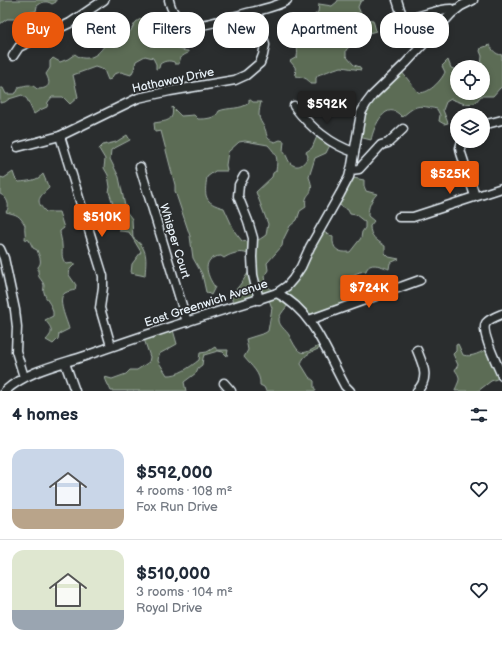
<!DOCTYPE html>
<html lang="en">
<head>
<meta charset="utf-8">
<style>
	:root { --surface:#fff; --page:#f2f2f3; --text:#1f2937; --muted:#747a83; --line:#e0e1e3; --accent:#ea580c }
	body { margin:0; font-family:"Balsamiq Sans",sans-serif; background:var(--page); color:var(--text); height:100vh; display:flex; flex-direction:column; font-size:15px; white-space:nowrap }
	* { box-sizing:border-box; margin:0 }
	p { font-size:13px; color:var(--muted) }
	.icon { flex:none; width:22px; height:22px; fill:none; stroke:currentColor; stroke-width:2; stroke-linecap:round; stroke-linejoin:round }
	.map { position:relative; height:391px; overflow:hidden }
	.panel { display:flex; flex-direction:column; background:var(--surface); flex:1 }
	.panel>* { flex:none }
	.hud { position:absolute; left:12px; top:12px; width:478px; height:36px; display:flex; gap:8px }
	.controls { position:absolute; left:450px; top:60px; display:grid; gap:8px }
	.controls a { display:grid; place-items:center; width:40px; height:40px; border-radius:50%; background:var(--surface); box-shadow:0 2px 6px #0003; font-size:20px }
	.price { position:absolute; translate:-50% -34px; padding:0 9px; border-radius:4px; background:var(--accent); color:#fff; font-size:13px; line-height:26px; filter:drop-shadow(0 1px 2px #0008) }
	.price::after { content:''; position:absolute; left:50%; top:24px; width:12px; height:9px; margin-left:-6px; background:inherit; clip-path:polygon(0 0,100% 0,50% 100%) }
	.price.active { background:#222; color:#fff }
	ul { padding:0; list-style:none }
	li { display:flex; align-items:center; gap:12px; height:100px; padding:0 12px }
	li+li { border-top:1px solid var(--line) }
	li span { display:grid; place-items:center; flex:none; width:112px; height:80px; border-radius:12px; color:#555 }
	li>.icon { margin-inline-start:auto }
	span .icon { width:48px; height:48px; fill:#fffc; stroke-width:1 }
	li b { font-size:17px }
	h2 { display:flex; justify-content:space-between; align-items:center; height:48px; padding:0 12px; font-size:17px }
	.pill { padding:0 14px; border-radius:16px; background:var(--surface); box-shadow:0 2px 6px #0003; font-size:14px; line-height:36px }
	.pill.active { background:var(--accent); color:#fff }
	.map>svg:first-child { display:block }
	.green { fill:#5b6c55; stroke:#a2aea6; fill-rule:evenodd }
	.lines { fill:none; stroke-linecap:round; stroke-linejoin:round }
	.minor-casing { stroke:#e8f1f8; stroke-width:11 }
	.minor { stroke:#2a2d2e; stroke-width:8 }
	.labels { text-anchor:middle; stroke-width:3.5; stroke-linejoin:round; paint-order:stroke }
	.street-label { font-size:12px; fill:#e8f1f8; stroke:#2a2d2e }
</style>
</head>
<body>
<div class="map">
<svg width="502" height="391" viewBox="0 0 502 391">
	<rect width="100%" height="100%" fill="#2a2d2e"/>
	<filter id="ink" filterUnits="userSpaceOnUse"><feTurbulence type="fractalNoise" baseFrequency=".025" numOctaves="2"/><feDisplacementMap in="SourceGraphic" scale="8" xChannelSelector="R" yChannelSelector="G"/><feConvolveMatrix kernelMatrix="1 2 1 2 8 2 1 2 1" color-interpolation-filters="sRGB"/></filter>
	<g filter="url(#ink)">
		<!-- green -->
		<g class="green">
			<path d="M0,0h56v2l-4,2c-6,-4 -10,-2 -15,2l-1,5 -9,2 -7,6h-13l-7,5z"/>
			<path d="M338,0h26l-4,2 -2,5 5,12 10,1 3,11 -14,4 -16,15v6l8,9 6,2 1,3c-6,-1 -13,-2 -19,-3 -4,0 -18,6 -24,8l-2,3v6h-5c-3,-6 -9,-7 -15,-8l-1,-9 -5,-6 7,-4c2,-10 -2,-14 -8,-21l4,-16 3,-3 4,4h7l11,-9 1,-8 13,2 5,-4z"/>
			<path d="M145,17c1,6 9,21 16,22 3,1 6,-1 9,-2 4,8 8,14 18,14v2c-6,3 -8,4 -9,11h-4l-1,-2c-5,-2 -10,-1 -14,2l-1,4 -3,1v-5l-3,-6 -8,-2 -9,5 -2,8 -3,6 -10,-3 -7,2 -3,5 -3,1 -4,-10 -9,-3 -22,8 5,22 -8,7 -7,-7h-11l-4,5 -1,5 -7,3 -6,4 -7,-15 -5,-4 -13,4 -4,3 -5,1v-15h3l3,6h8l3,-2 2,-5c8,-2 12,-4 18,2 11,0 15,-4 9,-15l4,-6v-7l3,-3 7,4 8,-3 7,-5c10,9 23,2 29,-8l5,-1 9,-9c15,-1 11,-5 18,-14 2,-2 6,-3 9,-5z"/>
			<path d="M490,45c3,6 5,9 12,10v32l-2,1 -7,8h-12l-6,7 -10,1 -14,-5 -5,3 -3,8 5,13 -4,1 -5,-3 1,-6 -3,-6c-19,-4 -20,-5 -35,8 -16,-19 -28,9 -31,23l-12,-3 2,-24 39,-43c3,3 16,20 18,22 9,4 24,-12 27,-20l-3,-6 6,-6 3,8 6,2v23h26v-26h-2l1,-11 -2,-5 1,-3z"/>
			<path d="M249,99l4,3h8c-1,4 -2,9 -2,13 0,5 3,8 5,12 4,6 0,12 11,15l5,-2 4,1 -1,10c4,4 4,8 7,12 8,7 15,1 18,-7l-2,-4 6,-4 6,-14 14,7 -6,12 -11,5 -6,19c8,21 -6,13 -3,30l-6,4 -3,9 -7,6 -7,14 -1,6 -15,17 1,7 -4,7 2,7 8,9 14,-8 32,-55 13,7c-1,12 5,16 17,15l11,-14 1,-6 3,-4v-6l-9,-7 -6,-1 -2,-4 -12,-7 12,-26 16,3v6l2,5 11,3c-6,6 -9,13 -9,22l6,5 -4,5c0,10 6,14 15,20v7l4,4 10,2 -9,4 -1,6c-8,-3 -20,-8 -23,2 -8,1 -9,2 -15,5 -14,8 -9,18 -2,30l-38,13 -20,-17c-3,3 -13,14 -12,18 0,6 7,10 10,15 11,21 11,22 33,9l1,3c-9,4 -20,7 -22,17l8,13 5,4v6l2,4h-50l-2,-4 -4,-2c1,-12 -9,-19 -16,-28l4,-7 -2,-11 19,-6 3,-2 4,-23 -4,-11 -34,10 -3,-11c6,-8 17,-20 20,-30 4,-18 -17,-15 -27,-8l-3,-2c-20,1 -15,19 -6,31l-4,8 -5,-3 -4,-18 -9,-16 -3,-22 -15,-45v-6l-14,-54 -6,1 -1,-9c11,-2 21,-1 18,-16l9,9 13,-1 4,4c7,0 18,0 21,-8 10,-4 21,-1 30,-8zM245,141l23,4c9,10 10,12 8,26l-3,2 -1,4 -16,15 12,32 -2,11c-8,6 -13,8 -24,6l-7,-9 -11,-24c-20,-5 -20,-12 -17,-31l8,-6h12l-1,-6 2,-13 11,-10z"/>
			<path d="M127,135l3,5 -19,10 -1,9 9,18 7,34 6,8 1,19c16,10 13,22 12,38l-14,-3 1,-9 9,-12 -12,-20 -9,-1 -1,-8 -6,-12 1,-4 -5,-15 1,-5 -2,-12 -4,-7 1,-9 -6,-10 4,-4 13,-3z"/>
			<path d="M13,172l2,6 4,4c9,-1 18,-1 24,-8l6,14c-11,10 -14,13 -3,24h13l5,16 -4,3c0,5 2,9 2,14 1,7 -2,12 4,19l8,-1v2l-4,4 -1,6 7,10 -1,5c-3,1 -7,1 -10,3 -9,6 2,27 4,36l-10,5 -1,5 -5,5 -7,-4c8,-8 6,-12 -1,-20l8,-4c1,-11 -7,-14 -9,-24 -1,-2 0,-4 0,-7 -1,-3 -3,-5 -5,-8 -1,-3 -1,-7 -1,-10 5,-5 1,-11 -1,-17l-4,-2 -4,-8 -4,-1c1,-5 -1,-9 0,-14 -6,-10 -7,-10 -19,-13 5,-6 1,-15 -6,-18v-17l4,1z"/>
			<path d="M173,330l4,14 -18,10 -1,7 9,14c11,1 23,-8 32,-15l1,-7 7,-1 8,-5 2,3h11l-1,6 -4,-4 -5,-1 -14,4 -1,3 -1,7 -4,3 -2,5 -12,9 2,9h-75c-2,-5 -5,-9 -6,-14l7,2 14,-5 4,-4h7l12,-8 1,-5 -7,-21z"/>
			<path d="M458,344l5,11c9,3 18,-3 26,-7l13,29 -11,4 -13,10h-23c2,-9 8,-11 0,-21l3,-5 -5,-11 3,-3v-6z"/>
		</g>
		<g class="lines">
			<defs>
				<g id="minor">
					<path d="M169,0c2,10 8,20 19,23 3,2 8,2 12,2 13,-1 27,-7 40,-10 13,-4 36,-7 47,-15"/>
					<path d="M397,0c2,5 3,13 7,17 6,5 36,-10 48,-8l2,2"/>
					<polyline points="13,56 19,47 70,23 104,0"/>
					<path d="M294,106c15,20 36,38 60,46"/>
					<polyline points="483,125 502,120"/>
					<polyline points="60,136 103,276 103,287 100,308 111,346"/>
					<polyline points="462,141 460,148 461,153 475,196"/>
					<polyline points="18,147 60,136 138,98 170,91 235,80 246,75 260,63 263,55 265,45 257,12"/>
					<polyline points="140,167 187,322"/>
					<polyline points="351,170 359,169 381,145 388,143 403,129"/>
					<polyline points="244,176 239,185 238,196 248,221 253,238 252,257 253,275 259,300"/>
					<polyline points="399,217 413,217 502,188"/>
					<polyline points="0,249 4,258 15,310 17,327 16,351 24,377"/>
					<path d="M277,293c37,19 49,59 68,93l5,5"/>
					<path d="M502,314c-5,2 -13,5 -16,9 -6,8 12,43 16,53"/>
					<polyline points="309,320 420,280"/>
					<polyline points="65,363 75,391"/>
					<polyline points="224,383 231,391"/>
					<path d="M5,391c22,-20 53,-26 80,-35 59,-21 118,-40 177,-58l15,-5 10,-7 6,-7 8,-12 9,-20 30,-53 9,-17 3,-12 9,-52 5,-9 6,-8 34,-33 45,-49 10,-8 12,-6"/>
					<path d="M417,391c13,-13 6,-26 0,-41"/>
				</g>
			</defs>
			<!-- minor casing -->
			<use href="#minor" class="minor-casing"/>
			<!-- minor -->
			<use href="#minor" class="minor"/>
		</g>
	</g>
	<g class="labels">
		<!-- street labels -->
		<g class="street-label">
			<text transform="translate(173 80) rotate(-12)" y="4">Hathaway Drive</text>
			<text transform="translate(175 241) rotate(73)" y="4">Whisper Court</text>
			<text transform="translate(206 303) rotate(-18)" y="4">East Greenwich Avenue</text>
		</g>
	</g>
</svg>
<div class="controls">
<a><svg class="icon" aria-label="locate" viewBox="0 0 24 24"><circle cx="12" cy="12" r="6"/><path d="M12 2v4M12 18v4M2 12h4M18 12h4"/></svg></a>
<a><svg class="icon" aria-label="layers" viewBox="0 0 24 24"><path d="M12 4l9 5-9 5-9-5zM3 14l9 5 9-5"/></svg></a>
</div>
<b class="price active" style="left:327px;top:125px">$592K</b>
<b class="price" style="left:450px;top:195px">$525K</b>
<b class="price" style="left:102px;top:238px">$510K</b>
<b class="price" style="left:369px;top:309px">$724K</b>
<div class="hud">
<a class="pill active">Buy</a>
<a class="pill">Rent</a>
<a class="pill">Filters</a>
<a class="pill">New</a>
<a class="pill">Apartment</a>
<a class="pill">House</a>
</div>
</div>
<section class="panel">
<h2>4 homes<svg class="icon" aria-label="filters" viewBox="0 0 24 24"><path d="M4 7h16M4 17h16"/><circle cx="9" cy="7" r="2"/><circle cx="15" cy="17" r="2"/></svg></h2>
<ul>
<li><span style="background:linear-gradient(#c9d6e8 75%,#b9a48a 0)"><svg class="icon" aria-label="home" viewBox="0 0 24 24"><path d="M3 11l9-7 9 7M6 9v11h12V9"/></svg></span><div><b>$592,000</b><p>4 rooms · 108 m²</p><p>Fox Run Drive</p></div><svg class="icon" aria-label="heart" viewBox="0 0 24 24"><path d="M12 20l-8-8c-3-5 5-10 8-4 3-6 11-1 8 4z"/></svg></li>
<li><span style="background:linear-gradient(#dfe7d0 75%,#9aa5b1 0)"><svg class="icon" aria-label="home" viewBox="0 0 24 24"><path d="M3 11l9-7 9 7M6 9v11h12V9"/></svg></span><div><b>$510,000</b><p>3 rooms · 104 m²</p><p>Royal Drive</p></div><svg class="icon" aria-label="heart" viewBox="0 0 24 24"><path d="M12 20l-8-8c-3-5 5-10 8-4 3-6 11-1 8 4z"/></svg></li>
</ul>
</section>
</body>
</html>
